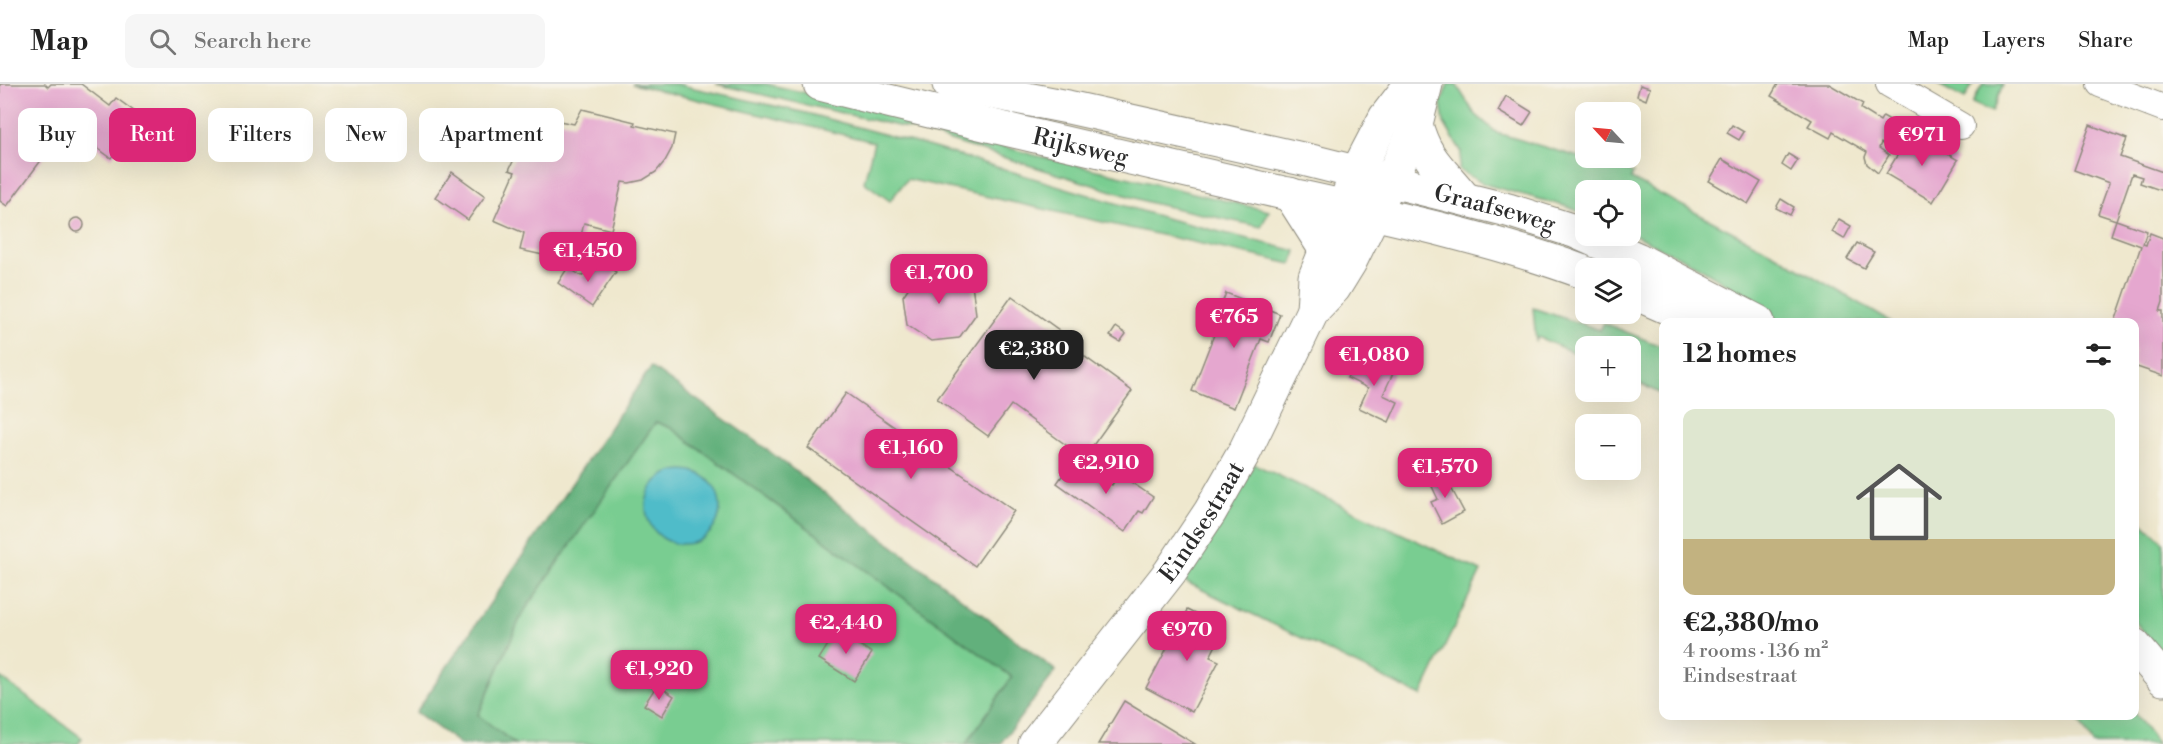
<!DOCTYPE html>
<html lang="en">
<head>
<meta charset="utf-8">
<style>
	:root { --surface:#fff; --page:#f6f6f6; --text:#222; --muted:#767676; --line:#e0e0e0; --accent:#db2777 }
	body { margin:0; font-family:"Libre Bodoni",serif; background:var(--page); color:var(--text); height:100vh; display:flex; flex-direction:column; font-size:22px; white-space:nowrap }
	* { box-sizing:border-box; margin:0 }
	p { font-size:20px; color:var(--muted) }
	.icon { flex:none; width:33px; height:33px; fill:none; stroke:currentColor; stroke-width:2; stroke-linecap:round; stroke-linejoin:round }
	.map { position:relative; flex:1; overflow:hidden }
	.drawer { position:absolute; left:1659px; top:234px; width:480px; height:402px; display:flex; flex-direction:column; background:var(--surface); border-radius:12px; box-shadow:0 6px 24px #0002 }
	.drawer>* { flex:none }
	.top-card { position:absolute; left:18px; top:24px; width:570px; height:54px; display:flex; gap:12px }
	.needle { width:39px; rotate:296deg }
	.fabs { position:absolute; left:1575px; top:18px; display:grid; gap:12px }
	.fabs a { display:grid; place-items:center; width:66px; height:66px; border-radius:12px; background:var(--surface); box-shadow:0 6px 24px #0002; font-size:30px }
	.price { position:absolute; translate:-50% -51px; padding:0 14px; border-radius:12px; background:var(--accent); color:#fff; font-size:20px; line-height:39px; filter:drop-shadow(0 2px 3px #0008) }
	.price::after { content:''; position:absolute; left:50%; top:36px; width:18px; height:14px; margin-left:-9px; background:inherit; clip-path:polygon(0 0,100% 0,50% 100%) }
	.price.on { background:#222; color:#fff }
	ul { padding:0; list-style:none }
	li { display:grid; align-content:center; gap:12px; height:318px; padding:0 24px }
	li+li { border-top:2px solid var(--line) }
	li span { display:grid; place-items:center; height:186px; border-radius:12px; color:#555 }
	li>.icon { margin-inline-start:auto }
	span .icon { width:108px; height:108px; fill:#fffc; stroke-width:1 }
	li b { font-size:26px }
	h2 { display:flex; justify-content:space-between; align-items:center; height:72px; padding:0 24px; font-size:26px }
	.chip { padding:0 21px; border-radius:12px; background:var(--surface); box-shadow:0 6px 24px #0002; font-size:21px; line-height:54px }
	.chip.on { background:var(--accent); color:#fff }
	header { display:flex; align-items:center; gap:36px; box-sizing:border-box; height:84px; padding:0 30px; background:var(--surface); border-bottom:2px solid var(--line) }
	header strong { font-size:28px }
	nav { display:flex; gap:33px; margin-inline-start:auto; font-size:21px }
	.search { width:420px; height:54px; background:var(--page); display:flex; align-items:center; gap:15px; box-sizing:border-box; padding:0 21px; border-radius:12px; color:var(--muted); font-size:22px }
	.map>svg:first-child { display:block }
	.green { fill:#79cd91; stroke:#527c5e; stroke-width:1.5 }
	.forest { fill:#62b07b; stroke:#466e53; stroke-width:1.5 }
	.water { fill:#4fbcc9; stroke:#3d747a; stroke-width:1.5 }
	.building { fill:#e5a7cf }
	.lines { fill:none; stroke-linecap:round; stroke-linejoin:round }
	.street-casing { stroke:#8d8a7c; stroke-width:28 }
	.secondary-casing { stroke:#8d8a7c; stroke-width:35 }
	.primary-casing { stroke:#8d8a7c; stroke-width:35 }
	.street { stroke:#fff; stroke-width:26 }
	.secondary { stroke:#fff; stroke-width:33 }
	.primary { stroke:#fff; stroke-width:33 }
	.labels { text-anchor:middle; stroke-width:4.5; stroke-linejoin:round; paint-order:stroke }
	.street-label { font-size:24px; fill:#2b2b2b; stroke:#f7f3e8 }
</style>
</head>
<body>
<header>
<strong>Map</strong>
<div class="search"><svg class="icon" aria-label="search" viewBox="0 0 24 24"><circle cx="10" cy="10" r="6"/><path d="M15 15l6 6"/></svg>Search here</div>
<nav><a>Map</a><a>Layers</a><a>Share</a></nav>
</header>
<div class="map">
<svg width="2163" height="660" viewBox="0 0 2163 660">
	<rect width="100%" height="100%" fill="#f7f3e8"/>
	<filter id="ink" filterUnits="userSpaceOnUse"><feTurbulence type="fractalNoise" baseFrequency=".0167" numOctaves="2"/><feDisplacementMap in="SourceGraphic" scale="12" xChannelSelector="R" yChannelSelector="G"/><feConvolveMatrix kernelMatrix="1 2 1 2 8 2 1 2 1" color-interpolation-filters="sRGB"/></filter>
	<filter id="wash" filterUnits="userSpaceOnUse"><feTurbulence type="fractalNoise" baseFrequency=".008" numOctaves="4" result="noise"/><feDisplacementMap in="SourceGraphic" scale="24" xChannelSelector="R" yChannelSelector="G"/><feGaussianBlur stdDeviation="1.35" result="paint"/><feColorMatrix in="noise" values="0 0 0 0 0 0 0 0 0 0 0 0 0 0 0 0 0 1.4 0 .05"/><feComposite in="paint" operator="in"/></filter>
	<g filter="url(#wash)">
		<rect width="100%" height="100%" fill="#efe8ce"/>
		<!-- green -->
		<g class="green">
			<polygon points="632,0 676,0 806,29 934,64 1165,134 1296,167 1292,180 907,95 890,117 864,98 874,58"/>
			<polygon points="716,0 766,0 847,18 1034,71 1269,127 1261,143 1151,119 915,46"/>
			<polygon points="1448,0 1456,0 1474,29 1497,49 1633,89 1631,95 1775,170 1891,238 1772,238 1730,202 1699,183 1631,149 1630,106 1586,106 1585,130 1568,123 1484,100 1459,86 1461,67 1444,39 1441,19"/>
			<polygon points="1937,0 1973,0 1965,15"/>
			<polygon points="1983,0 2003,0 1992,28 1972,19"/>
			<polygon points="1533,224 1600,246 1604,239 1663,263 1663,311 1631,295 1630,262 1586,262 1585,274 1538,253 1536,257"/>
			<polygon points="655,338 671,344 1012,593 966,660 515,660 478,632 522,530"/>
			<path d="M1254,380l227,107 -60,125 -239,-116c29,-36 51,-75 72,-116z"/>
			<polygon points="2134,430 2163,458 2163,570 2135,538"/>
			<polygon points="0,593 82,654 78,660 0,660"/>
			<polygon points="2135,630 2158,660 2093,660 2081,640 2072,632"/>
		</g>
		<!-- forest -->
		<polygon class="forest" points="651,283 765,364 1056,587 1000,660 966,660 1012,593 671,344 656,338 522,530 478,631 515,660 460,660 416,628"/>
		<!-- water -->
		<circle class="water" cx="683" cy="423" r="37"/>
		<g id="blocks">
			<!-- building -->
			<g class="building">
				<polygon points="0,0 45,0 48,3 51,0 81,0 110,22 116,14 142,33 111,74 85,55 88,53 69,39 7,122 0,117"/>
				<polygon points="1778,0 1829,0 1863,20 1861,25 1880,37 1883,32 1904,44 1892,65 1881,59 1879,64 1889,71 1878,89 1867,80 1865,73 1867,68 1833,48 1830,54 1808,42 1812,36 1771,12"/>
				<polygon points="1640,1 1650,4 1646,16 1637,12"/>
				<polygon points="1506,12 1532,28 1523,42 1498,27"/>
				<polygon points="582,25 635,38 634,41 675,50 672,64 665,77 656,88 643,96 629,99 622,98 611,146 584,139 575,178 520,166 524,149 494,136 515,88 509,86 516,71 518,54 525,42 532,46 544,43 557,46 559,37 574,40"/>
				<polygon points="1732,41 1744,48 1739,56 1727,49"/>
				<polygon points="2090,41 2127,55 2120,73 2163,88 2163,107 2140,99 2142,93 2132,90 2116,136 2147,147 2143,160 2146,161 2150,149 2163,154 2163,218 2160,227 2163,227 2163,292 2134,282 2134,238 2115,238 2141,162 2111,151 2116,136 2098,130 2109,99 2074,86"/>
				<polygon points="1911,48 1958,76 1933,118 1886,90"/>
				<polygon points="1788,70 1798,76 1791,87 1782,81"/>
				<polygon points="1722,75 1761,98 1748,120 1709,97"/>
				<polygon points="452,88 485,112 468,136 435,113"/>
				<polygon points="1781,115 1794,123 1790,131 1776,124"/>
				<circle cx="77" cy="141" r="7"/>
				<polygon points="1839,135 1851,142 1844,155 1832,148"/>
				<polygon points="1857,159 1874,168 1864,184 1847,175"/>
				<polygon points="600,178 616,188 592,223 558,199 568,183 581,192 592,190"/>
				<polygon points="948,184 972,201 976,230 959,254 931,257 907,241 903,212 919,188"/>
				<polygon points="1226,209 1280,230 1269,258 1261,255 1234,324 1192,307 1219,238 1215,237"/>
				<polygon points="1012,212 1063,249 1059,254 1132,307 1084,374 1011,321 988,352 937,315"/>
				<polygon points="1116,243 1126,250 1120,258 1110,252"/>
				<polygon points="1358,271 1394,287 1383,311 1398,318 1389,338 1359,324 1368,304 1347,294"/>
				<polygon points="846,309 1014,427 975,482 808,364"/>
				<polygon points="1074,375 1112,401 1119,390 1153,413 1143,429 1139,427 1125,448 1057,399"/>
				<polygon points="1442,387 1464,428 1442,440 1431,418 1438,415 1428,394"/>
				<polygon points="1187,526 1224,545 1210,573 1219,577 1192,628 1146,604"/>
				<polygon points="839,543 857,555 855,558 872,569 854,597 819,575"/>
				<polygon points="657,601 674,612 662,632 644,621"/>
				<polygon points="1124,617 1195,660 1098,660"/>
			</g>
		</g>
	</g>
	<g filter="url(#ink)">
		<use href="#blocks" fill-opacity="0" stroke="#8d8a7c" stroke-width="1.5"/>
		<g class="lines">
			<defs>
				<g id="street">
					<polyline points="1889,0 1961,42"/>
					<polyline points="2100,0 2163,24"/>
				</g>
				<g id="secondary">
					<polyline points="1313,226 1315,193 1360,82 1385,34 1411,0"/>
					<path id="s1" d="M1035,660l135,-172 40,-60 35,-61 68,-141 21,-22 16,-26 61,-124 5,-14 10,-40"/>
				</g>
				<g id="primary">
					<path id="s2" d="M820,0c157,40 315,75 472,111 99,22 199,43 294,78"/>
					<path id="s3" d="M949,0l119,23 239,53 201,50 66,21 63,28 121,63"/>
					<path d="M1416,40c9,36 27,47 48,74"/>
					<polyline points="1290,110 1325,165"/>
					<polyline points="1630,207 1700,238"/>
					<polyline points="2134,561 2163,595"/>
				</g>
			</defs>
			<!-- street casing -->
			<use href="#street" class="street-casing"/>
			<!-- secondary casing -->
			<use href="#secondary" class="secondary-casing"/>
			<!-- primary casing -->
			<use href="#primary" class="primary-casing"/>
			<!-- street -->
			<use href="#street" class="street"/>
			<!-- secondary -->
			<use href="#secondary" class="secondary"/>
			<!-- primary -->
			<use href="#primary" class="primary"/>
		</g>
	</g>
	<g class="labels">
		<!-- street labels -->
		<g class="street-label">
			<text dy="8" stroke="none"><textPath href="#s2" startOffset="268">Rijksweg</textPath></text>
			<text dy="8" stroke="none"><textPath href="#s3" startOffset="560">Graafseweg</textPath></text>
			<text dy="8" stroke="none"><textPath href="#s1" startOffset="278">Eindsestraat</textPath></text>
		</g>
	</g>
</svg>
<div class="fabs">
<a><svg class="needle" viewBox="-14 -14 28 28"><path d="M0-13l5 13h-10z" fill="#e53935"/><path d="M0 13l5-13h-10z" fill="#767676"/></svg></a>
<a><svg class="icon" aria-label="locate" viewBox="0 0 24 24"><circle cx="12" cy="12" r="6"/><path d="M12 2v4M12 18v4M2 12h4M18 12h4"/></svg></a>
<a><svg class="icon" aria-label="layers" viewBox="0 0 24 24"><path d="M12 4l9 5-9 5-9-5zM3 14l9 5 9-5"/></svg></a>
<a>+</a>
<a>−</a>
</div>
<b class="price" style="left:1922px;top:83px">€971</b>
<b class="price" style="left:588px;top:199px">€1,450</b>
<b class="price" style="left:939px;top:221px">€1,700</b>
<b class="price" style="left:1234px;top:265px">€765</b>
<b class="price on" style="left:1034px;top:297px">€2,380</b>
<b class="price" style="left:1374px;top:303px">€1,080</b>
<b class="price" style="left:911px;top:396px">€1,160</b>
<b class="price" style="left:1106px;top:411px">€2,910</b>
<b class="price" style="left:1445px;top:415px">€1,570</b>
<b class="price" style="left:846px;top:571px">€2,440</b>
<b class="price" style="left:1187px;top:578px">€970</b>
<b class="price" style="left:659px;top:617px">€1,920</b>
<div class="top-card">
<a class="chip">Buy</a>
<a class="chip on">Rent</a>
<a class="chip">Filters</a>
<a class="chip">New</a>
<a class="chip">Apartment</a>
</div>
<section class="drawer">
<h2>12 homes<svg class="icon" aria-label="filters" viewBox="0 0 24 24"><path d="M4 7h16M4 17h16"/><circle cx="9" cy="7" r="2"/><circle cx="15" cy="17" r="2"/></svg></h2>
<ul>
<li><span style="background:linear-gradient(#dfe7d0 70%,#c2b280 0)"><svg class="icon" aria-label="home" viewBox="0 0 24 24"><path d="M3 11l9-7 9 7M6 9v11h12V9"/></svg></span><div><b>€2,380/mo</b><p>4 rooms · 136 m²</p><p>Eindsestraat</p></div></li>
</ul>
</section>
</div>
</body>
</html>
